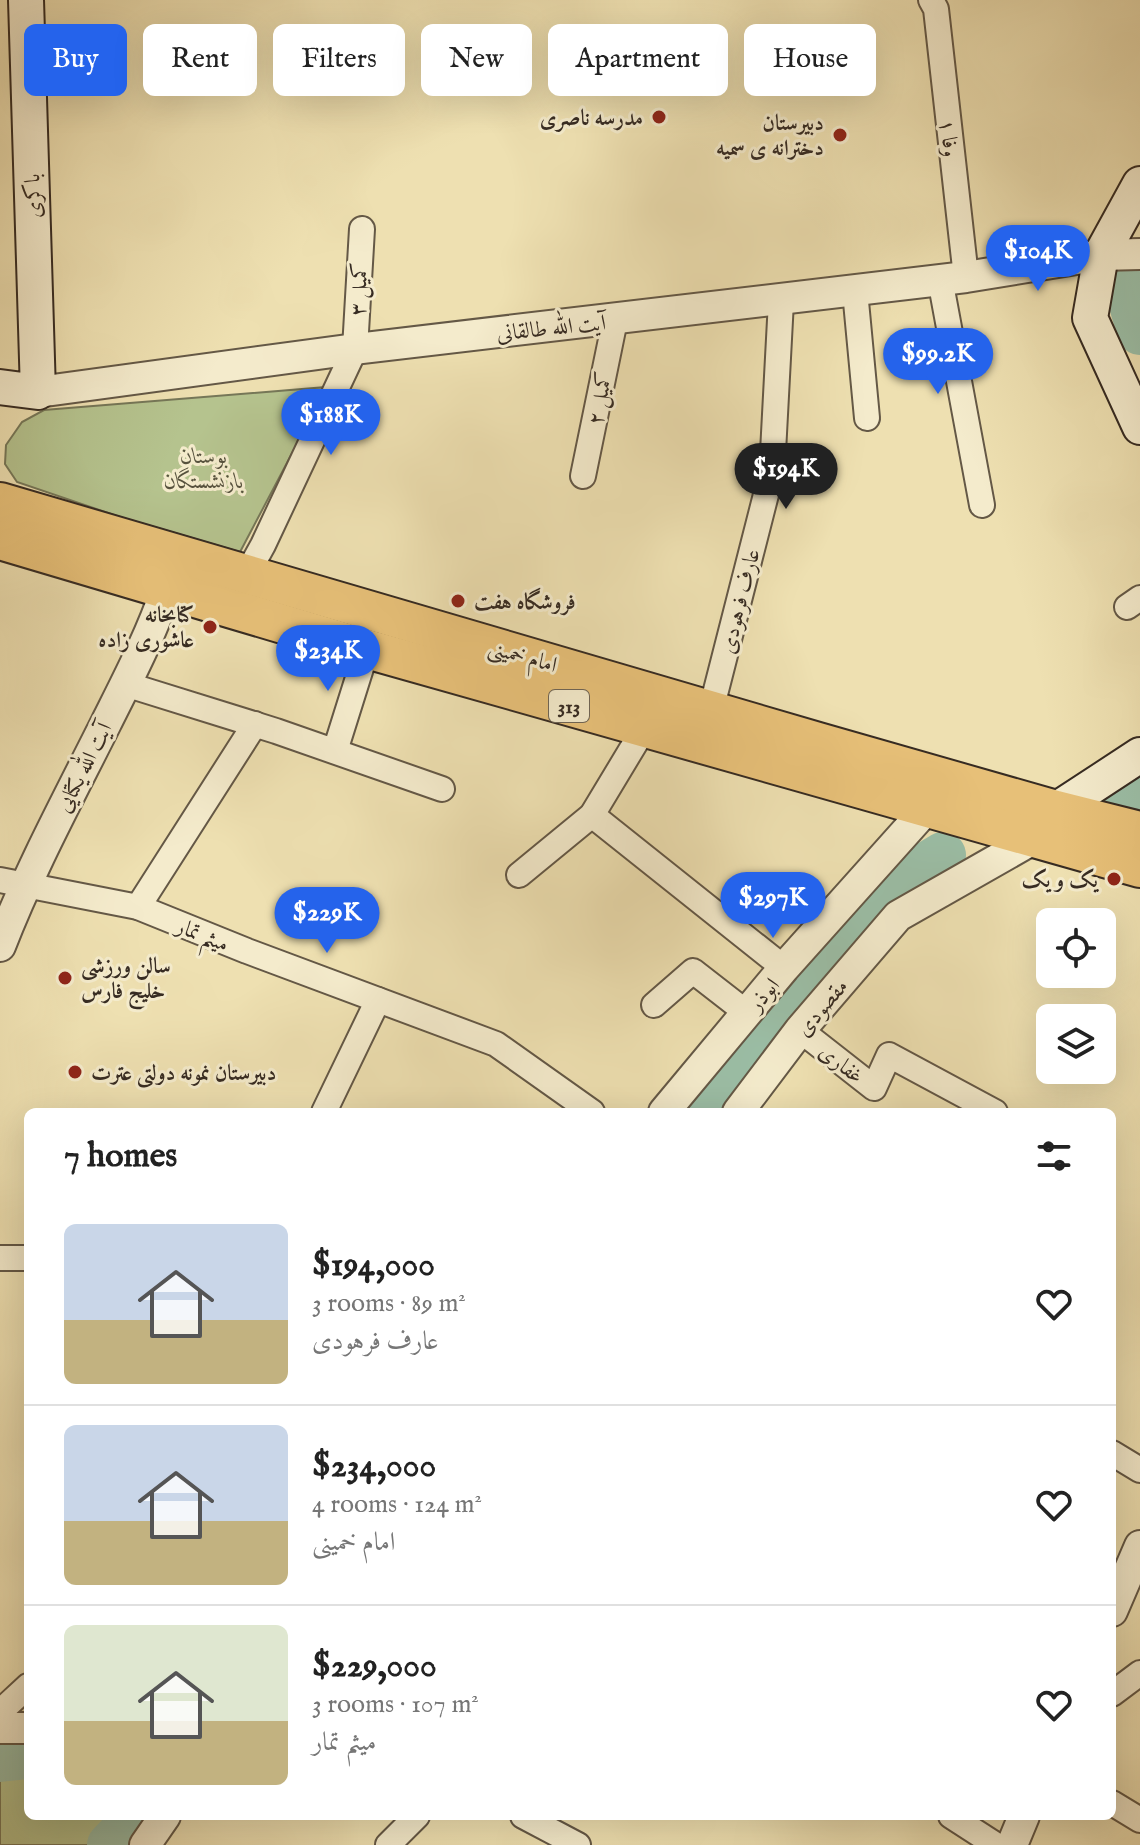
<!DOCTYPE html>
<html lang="en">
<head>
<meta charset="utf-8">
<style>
	:root { --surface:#fff; --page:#f2f2f2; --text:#222; --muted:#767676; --line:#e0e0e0; --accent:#2563eb }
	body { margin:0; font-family:"IM FELL English",Amiri,serif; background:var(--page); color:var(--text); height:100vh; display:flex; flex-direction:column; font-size:30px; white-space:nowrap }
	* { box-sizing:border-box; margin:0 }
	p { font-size:26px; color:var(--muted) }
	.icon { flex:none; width:44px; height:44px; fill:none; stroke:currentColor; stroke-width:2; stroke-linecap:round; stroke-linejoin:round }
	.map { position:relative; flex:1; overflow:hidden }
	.panel { position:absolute; left:24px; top:1108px; width:1092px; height:712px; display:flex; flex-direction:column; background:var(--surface); border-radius:12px; box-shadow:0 8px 32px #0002 }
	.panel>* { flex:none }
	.hud { position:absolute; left:24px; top:24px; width:1092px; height:72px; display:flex; gap:16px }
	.tools { position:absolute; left:1036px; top:908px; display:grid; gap:16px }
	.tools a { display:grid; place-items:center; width:80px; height:80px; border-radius:12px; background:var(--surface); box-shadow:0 8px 32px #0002; font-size:40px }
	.price { position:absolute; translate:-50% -68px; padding:0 18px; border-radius:28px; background:var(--accent); color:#fff; font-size:26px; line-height:52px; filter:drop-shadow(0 2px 4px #0008) }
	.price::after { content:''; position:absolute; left:50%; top:48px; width:24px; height:18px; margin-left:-12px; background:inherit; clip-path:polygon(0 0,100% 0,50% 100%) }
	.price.selected { background:#222; color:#fff }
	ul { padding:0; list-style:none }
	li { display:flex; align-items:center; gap:24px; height:200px; padding:0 40px }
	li+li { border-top:2px solid var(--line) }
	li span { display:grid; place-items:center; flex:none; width:224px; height:160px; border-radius:12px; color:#555 }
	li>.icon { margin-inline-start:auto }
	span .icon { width:96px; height:96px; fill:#fffc; stroke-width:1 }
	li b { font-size:34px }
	h2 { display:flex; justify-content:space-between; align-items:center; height:96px; padding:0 40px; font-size:34px }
	.tag { padding:0 28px; border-radius:12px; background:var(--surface); box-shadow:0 8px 32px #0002; font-size:28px; line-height:72px }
	.tag.selected { background:var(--accent); color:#fff }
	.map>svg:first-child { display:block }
	.green { fill:#b5c38e; stroke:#767758; stroke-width:2 }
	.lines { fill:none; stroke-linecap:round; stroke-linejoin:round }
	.river { stroke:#9bbea6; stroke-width:46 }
	.minor-casing { stroke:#645846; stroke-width:28 }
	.tertiary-casing { stroke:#645846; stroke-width:34 }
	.secondary-casing { stroke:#362b22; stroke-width:38 }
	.primary-casing { stroke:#362b22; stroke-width:42 }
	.minor { stroke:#f4ebcc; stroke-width:24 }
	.tertiary { stroke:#f4ebcc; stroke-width:30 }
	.secondary { stroke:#f4ebcc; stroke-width:34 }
	.primary { stroke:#e7c078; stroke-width:38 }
	.poi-dot { fill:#8f2418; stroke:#f4ebcc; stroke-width:3 }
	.labels { text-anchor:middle; stroke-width:6; stroke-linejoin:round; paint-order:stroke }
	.shield { fill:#f4ebcc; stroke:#6f6555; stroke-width:2 }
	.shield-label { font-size:20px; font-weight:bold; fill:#362b22 }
	.poi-label { font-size:22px; font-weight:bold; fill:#362b22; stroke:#f4ebcc; text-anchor:end }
	.street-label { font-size:22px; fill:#362b22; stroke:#f4ebcc }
	.park-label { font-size:22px; font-style:italic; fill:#56513d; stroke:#f4ebcc }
</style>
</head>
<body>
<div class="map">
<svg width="1140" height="1845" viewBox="0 0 1140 1845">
	<rect width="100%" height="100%" fill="#eee0b1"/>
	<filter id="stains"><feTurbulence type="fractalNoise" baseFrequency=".0025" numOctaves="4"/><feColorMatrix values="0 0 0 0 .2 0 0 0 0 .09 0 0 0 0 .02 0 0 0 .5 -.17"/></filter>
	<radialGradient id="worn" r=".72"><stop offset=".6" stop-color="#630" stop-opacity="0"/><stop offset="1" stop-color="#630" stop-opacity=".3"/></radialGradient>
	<!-- green -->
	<g class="green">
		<polygon points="327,387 240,552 120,517 17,482 5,464 6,445 22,422 44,410"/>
		<polygon points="28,1773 28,1816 144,1816 132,1845 0,1845 0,1776"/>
	</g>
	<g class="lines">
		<!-- river -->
		<g class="river">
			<polyline points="1125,281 1140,332"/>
			<polyline points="1120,801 1140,789"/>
			<polyline points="705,1112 740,1065 887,889 943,855"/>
			<polyline points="0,1759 28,1756"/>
			<polyline points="110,1845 138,1816"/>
		</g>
		<defs>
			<g id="minor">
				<polyline points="931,0 936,9 966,277"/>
				<polyline points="940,279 982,505"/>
				<polyline points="855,291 867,418"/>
				<polyline points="583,476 615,320"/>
				<polyline points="247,574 263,545 355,349 362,229"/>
				<polyline points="1127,607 1140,598"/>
				<polyline points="125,684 276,731 442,789"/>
				<polyline points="711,710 772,471 781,301"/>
				<polyline points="335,751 367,649"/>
				<polyline points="592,815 784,968"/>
				<polyline points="519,875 592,815 645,727"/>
				<polyline points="0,880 138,907 247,951 496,1044 592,1112"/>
				<polyline points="138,907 255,724"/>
				<polyline points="654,1005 693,971 747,1013"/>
				<polyline points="800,1030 874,1088 889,1055 995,1112"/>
				<polyline points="324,1112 378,1000"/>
				<polyline points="0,1258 28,1258"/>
				<polyline points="1112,1453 1140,1470"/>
				<polyline points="1112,1694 1140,1673"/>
				<polyline points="0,1712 28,1686"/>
				<polyline points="1112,1803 1140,1820"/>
				<polyline points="523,1816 578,1845"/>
				<polyline points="951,1816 996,1845"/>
				<polyline points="388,1845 417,1816"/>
			</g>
			<g id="tertiary">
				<polyline points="38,392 355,349 966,277 1101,255 1140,254"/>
				<path d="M0,946c30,-77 69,-149 106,-223 22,-44 45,-88 61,-135"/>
				<polyline points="664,1112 784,968 929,806"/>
				<polyline points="738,1112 800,1030 898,916 1035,838"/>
				<polyline points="1112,1611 1140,1546"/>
				<polyline points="0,1728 28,1728"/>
				<polyline points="145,1845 165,1816"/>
				<polyline points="1012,1845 1024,1816"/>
			</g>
			<g id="secondary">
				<polyline points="1140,184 1101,255 1090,318 1140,427"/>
				<polyline points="0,387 38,392 26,0"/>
				<polyline points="1056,810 1140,755"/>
			</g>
			<g id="primary">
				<polyline points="0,502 818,742 1056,810 1140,831"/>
				<polyline points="0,540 367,649 1140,868"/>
			</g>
		</defs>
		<!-- minor casing -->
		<use href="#minor" class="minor-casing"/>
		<!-- tertiary casing -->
		<use href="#tertiary" class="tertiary-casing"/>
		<!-- secondary casing -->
		<use href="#secondary" class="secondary-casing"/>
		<!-- primary casing -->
		<use href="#primary" class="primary-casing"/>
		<!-- minor -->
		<use href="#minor" class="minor"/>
		<!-- tertiary -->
		<use href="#tertiary" class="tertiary"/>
		<!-- secondary -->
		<use href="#secondary" class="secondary"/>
		<!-- primary -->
		<use href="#primary" class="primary"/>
	</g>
	<!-- markers -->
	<g class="poi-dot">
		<circle cx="659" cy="117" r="8"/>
		<circle cx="840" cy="135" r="8"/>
		<circle cx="458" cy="601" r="8"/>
		<circle cx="210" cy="627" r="8"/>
		<circle cx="1114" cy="879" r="8"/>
		<circle cx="65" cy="978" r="8"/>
		<circle cx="75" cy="1072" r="8"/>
	</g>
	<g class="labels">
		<!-- shield labels -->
		<rect class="shield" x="549" y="690" width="40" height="32" rx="6"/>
		<g class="shield-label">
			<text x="569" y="713">313</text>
		</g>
		<!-- poi labels -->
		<g class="poi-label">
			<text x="643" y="125">مدرسه ناصری</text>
			<text x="824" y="130">دبیرستان<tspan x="824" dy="25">دخترانه ی سمیه</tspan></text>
			<text x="474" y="609" text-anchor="start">فروشگاه هفت</text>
			<text x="194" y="622">کتابخانه<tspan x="194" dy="25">عاشوری زاده</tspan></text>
			<text x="1098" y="887">یک و یک</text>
			<text x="81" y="973" text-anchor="start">سالن ورزشی<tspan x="81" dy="25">خلیج فارس</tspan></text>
			<text x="91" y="1080" text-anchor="start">دبیرستان نمونه دولتی عترت</text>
		</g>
		<!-- street labels -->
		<g class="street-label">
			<text transform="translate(950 138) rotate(83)" y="8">وفا ۱</text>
			<text transform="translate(32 196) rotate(-92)" y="8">باکری</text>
			<text transform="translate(358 289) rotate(-87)" y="8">کمیل ۳</text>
			<text transform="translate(551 327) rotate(-6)" y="8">آیت الله طالقانی</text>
			<text transform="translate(599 398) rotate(-79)" y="8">کمیل ۲</text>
			<text transform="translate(739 601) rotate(-76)" y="8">عارف فرهودی</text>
			<text transform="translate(523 655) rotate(16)" y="8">امام خمینی</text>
			<text transform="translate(83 767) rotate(-63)" y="8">آیت الله یکتایی</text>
			<text transform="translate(203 934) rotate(22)" y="8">میثم تمار</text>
			<text transform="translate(763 994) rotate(-50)" y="8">ابوذر</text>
			<text transform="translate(821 1007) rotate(-50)" y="8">مقصودی</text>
			<text transform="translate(842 1063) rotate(38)" y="8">غفاری</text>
		</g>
		<!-- park labels -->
		<g class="park-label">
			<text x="204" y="463">بوستان<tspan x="204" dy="25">بازنشستگان</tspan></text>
		</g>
	</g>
	<rect width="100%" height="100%" filter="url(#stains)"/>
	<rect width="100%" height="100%" fill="url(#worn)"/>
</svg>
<div class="tools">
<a><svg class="icon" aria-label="locate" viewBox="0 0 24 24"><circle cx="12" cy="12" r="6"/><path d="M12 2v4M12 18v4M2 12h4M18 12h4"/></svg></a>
<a><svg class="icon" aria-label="layers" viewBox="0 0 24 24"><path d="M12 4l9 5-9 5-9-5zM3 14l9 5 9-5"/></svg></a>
</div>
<b class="price" style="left:1038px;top:293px">$104K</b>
<b class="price" style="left:938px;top:396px">$99.2K</b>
<b class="price" style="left:331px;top:457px">$188K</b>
<b class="price selected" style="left:786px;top:511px">$194K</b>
<b class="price" style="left:328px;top:693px">$234K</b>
<b class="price" style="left:773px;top:940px">$297K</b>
<b class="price" style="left:327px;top:955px">$229K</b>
<div class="hud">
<a class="tag selected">Buy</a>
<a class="tag">Rent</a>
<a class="tag">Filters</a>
<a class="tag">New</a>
<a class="tag">Apartment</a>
<a class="tag">House</a>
</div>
<section class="panel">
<h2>7 homes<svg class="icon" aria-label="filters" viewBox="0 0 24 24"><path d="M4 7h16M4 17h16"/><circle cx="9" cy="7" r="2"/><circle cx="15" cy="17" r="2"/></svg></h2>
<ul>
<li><span style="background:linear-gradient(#c9d6e8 60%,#c2b280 0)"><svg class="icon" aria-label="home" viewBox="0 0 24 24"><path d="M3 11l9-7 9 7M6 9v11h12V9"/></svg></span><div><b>$194,000</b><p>3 rooms · 89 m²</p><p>عارف فرهودی</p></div><svg class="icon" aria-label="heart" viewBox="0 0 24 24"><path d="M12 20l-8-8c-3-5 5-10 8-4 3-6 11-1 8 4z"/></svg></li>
<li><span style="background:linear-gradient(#c9d6e8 60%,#c2b280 0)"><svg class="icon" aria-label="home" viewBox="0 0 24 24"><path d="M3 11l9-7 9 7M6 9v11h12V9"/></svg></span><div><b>$234,000</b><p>4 rooms · 124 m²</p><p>امام خمینی</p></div><svg class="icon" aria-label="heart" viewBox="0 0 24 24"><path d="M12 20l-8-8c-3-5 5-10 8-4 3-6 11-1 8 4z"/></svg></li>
<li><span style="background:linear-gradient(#dfe7d0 60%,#c2b280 0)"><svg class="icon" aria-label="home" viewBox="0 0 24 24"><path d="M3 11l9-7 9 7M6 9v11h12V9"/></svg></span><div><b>$229,000</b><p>3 rooms · 107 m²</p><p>میثم تمار</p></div><svg class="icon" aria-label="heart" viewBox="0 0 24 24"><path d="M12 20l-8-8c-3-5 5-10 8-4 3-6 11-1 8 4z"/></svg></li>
</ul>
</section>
</div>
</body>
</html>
